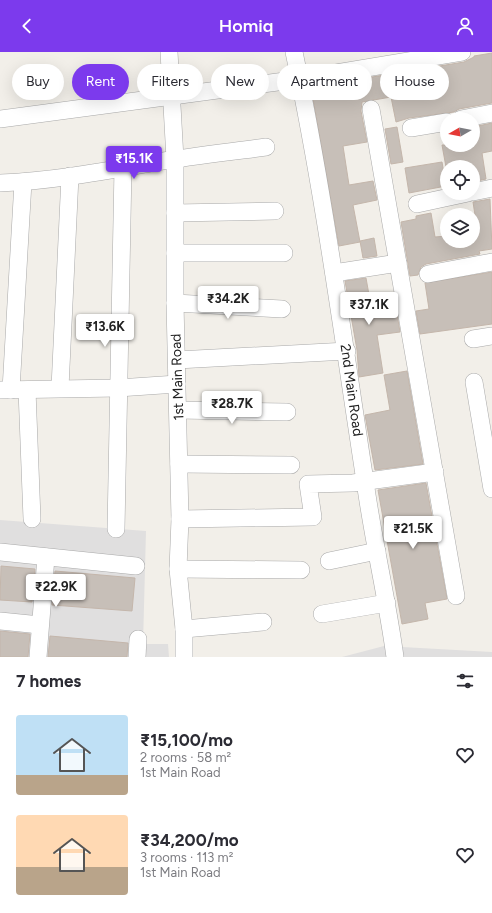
<!DOCTYPE html>
<html lang="en">
<head>
<meta charset="utf-8">
<style>
	:root { --surface:#fff; --page:#f2f2f3; --text:#2b2b33; --muted:#7c7c81; --accent:#7c3aed }
	body { margin:0; font-family:Figtree,sans-serif; background:var(--page); color:var(--text); height:100vh; display:flex; flex-direction:column; font-size:15px; white-space:nowrap }
	* { box-sizing:border-box; margin:0 }
	p { font-size:13px; color:var(--muted) }
	.icon { flex:none; width:22px; height:22px; fill:none; stroke:currentColor; stroke-width:2; stroke-linecap:round; stroke-linejoin:round }
	.map { position:relative; height:605px; overflow:hidden }
	.panel { display:flex; flex-direction:column; background:var(--surface); flex:1 }
	.panel>* { flex:none }
	.hud { position:absolute; left:12px; top:12px; width:468px; height:36px; display:flex; gap:8px }
	.needle { width:26px; rotate:261deg }
	.buttons { position:absolute; left:440px; top:60px; display:grid; gap:8px }
	.buttons a { display:grid; place-items:center; width:40px; height:40px; border-radius:50%; background:var(--surface); box-shadow:0 4px 16px #0002; font-size:20px }
	.price { position:absolute; translate:-50% -34px; padding:0 9px; border-radius:4px; background:#fff; color:#222; font-size:13px; line-height:26px; filter:drop-shadow(0 1px 2px #0008) }
	.price::after { content:''; position:absolute; left:50%; top:24px; width:12px; height:9px; margin-left:-6px; background:inherit; clip-path:polygon(0 0,100% 0,50% 100%) }
	.price.active { background:var(--accent); color:#fff }
	ul { padding:0; list-style:none }
	li { display:flex; align-items:center; gap:12px; height:100px; padding:0 16px }
	li span { display:grid; place-items:center; flex:none; width:112px; height:80px; border-radius:4px; color:#555 }
	li>.icon { margin-inline-start:auto }
	span .icon { width:48px; height:48px; fill:#fffc; stroke-width:1 }
	li b { font-size:17px }
	h2 { display:flex; justify-content:space-between; align-items:center; height:48px; padding:0 16px; font-size:17px }
	.pill { padding:0 14px; border-radius:18px; background:var(--surface); box-shadow:0 4px 16px #0002; font-size:14px; line-height:36px }
	.pill.active { background:var(--accent); color:#fff }
	header { display:flex; justify-content:space-between; align-items:center; height:52px; padding:0 16px; background:var(--accent); color:#fff; font-size:18px; font-weight:600 }
	.map>svg:first-child { display:block }
	.residential { fill:#e0dfdf }
	.building { fill:#c7bfb8; stroke:#c4b6ab }
	.lines { fill:none; stroke-linecap:round; stroke-linejoin:round }
	.minor-casing { stroke:#a9a9a9; stroke-width:18 }
	.minor { stroke:#fff; stroke-width:17 }
	.labels { text-anchor:middle; stroke-width:3; stroke-linejoin:round; paint-order:stroke }
	.street-label { font-size:14px; fill:#222; stroke:#fff }
</style>
</head>
<body>
<header><svg class="icon" aria-label="back" viewBox="0 0 24 24"><path d="M15 5l-7 7 7 7"/></svg>Homiq<svg class="icon" aria-label="person" viewBox="0 0 24 24"><circle cx="12" cy="8" r="4"/><path d="M4 21q1-7 8-7t8 7"/></svg></header>
<div class="map">
<svg width="492" height="605" viewBox="0 0 492 605">
	<rect width="100%" height="100%" fill="#f2efe9"/>
	<!-- residential -->
	<g class="residential">
		<polygon points="0,468 146,479 143,592 168,592 169,605 0,605"/>
		<polygon points="384,594 492,600 492,605 342,605"/>
	</g>
	<!-- building -->
	<g class="building">
		<polygon points="492,1 492,51 459,57 454,60 409,66 396,70 391,45 362,50 361,59 367,90 343,94 349,133 373,129 377,148 353,153 360,190 339,194 311,35 464,10 474,5 474,4"/>
		<polygon points="492,71 492,99 482,101 486,127 473,130 473,115 446,115 442,93 473,93 473,75"/>
		<polygon points="397,75 403,110 391,112 385,77"/>
		<polygon points="442,110 446,134 409,141 405,116"/>
		<polygon points="490,147 492,197 479,199 480,202 426,212 421,215 418,223 410,224 401,170 416,167 416,164 431,161 435,185 447,184 447,189 473,189 473,176 477,176 473,150"/>
		<polygon points="374,186 377,204 363,206 360,189"/>
		<polygon points="492,220 492,272 420,282 416,259 429,257 425,231"/>
		<polygon points="366,226 371,254 395,250 400,280 377,283 383,321 359,325 357,298 345,229"/>
		<polygon points="407,319 423,412 375,418 365,363 390,358 384,323"/>
		<polygon points="426,431 447,547 425,551 428,567 402,572 378,438"/>
		<polygon points="1,514 35,517 32,550 0,548"/>
		<polygon points="55,519 135,526 132,559 52,553"/>
		<polygon points="0,579 30,582 28,605 0,605"/>
		<polygon points="50,584 128,591 127,605 48,605"/>
	</g>
	<g class="lines">
		<defs>
			<g id="minor">
				<polyline points="169,0 175,107 175,251 180,467 178,517 184,577 184,605"/>
				<path d="M294,0c30,142 49,286 71,429 8,59 22,117 30,176"/>
				<polyline points="371,57 456,544"/>
				<polyline points="0,67 300,27 462,0"/>
				<polyline points="461,67 492,61"/>
				<polyline points="411,76 447,70"/>
				<path d="M0,131c53,-2 105,-12 157,-21 36,-6 72,-10 109,-15"/>
				<polyline points="473,140 492,136"/>
				<polyline points="417,152 468,141"/>
				<polyline points="175,161 275,159"/>
				<polyline points="175,201 284,201"/>
				<polyline points="334,221 398,211"/>
				<polyline points="428,222 492,210"/>
				<polyline points="175,251 282,257"/>
				<polyline points="473,287 492,284"/>
				<polyline points="177,308 347,299"/>
				<polyline points="474,330 492,437"/>
				<polyline points="60,336 70,124"/>
				<polyline points="0,338 118,336 177,332"/>
				<polyline points="11,338 23,130"/>
				<polyline points="27,338 32,467"/>
				<polyline points="179,358 287,360"/>
				<polyline points="179,412 291,413"/>
				<polyline points="180,467 313,465 308,432 353,431 435,420"/>
				<polyline points="116,477 123,116"/>
				<polyline points="0,500 136,514"/>
				<polyline points="329,509 377,499"/>
				<polyline points="178,517 301,518"/>
				<polyline points="322,562 387,551"/>
				<polyline points="0,569 40,573"/>
				<polyline points="184,577 263,570"/>
				<polyline points="38,605 46,505"/>
				<polyline points="137,605 138,587"/>
			</g>
		</defs>
		<!-- minor casing -->
		<use href="#minor" class="minor-casing"/>
		<!-- minor -->
		<use href="#minor" class="minor"/>
	</g>
	<g class="labels">
		<!-- street labels -->
		<g class="street-label">
			<text transform="translate(177 325) rotate(-92)" y="5">1st Main Road</text>
			<text transform="translate(352 338) rotate(82)" y="5">2nd Main Road</text>
		</g>
	</g>
</svg>
<div class="buttons">
<a><svg class="needle" viewBox="-14 -14 28 28"><path d="M0-13l5 13h-10z" fill="#e53935"/><path d="M0 13l5-13h-10z" fill="#7c7c81"/></svg></a>
<a><svg class="icon" aria-label="locate" viewBox="0 0 24 24"><circle cx="12" cy="12" r="6"/><path d="M12 2v4M12 18v4M2 12h4M18 12h4"/></svg></a>
<a><svg class="icon" aria-label="layers" viewBox="0 0 24 24"><path d="M12 4l9 5-9 5-9-5zM3 14l9 5 9-5"/></svg></a>
</div>
<b class="price active" style="left:134px;top:128px">₹15.1K</b>
<b class="price" style="left:228px;top:268px">₹34.2K</b>
<b class="price" style="left:369px;top:274px">₹37.1K</b>
<b class="price" style="left:105px;top:296px">₹13.6K</b>
<b class="price" style="left:232px;top:373px">₹28.7K</b>
<b class="price" style="left:413px;top:498px">₹21.5K</b>
<b class="price" style="left:56px;top:556px">₹22.9K</b>
<div class="hud">
<a class="pill">Buy</a>
<a class="pill active">Rent</a>
<a class="pill">Filters</a>
<a class="pill">New</a>
<a class="pill">Apartment</a>
<a class="pill">House</a>
</div>
</div>
<section class="panel">
<h2>7 homes<svg class="icon" aria-label="filters" viewBox="0 0 24 24"><path d="M4 7h16M4 17h16"/><circle cx="9" cy="7" r="2"/><circle cx="15" cy="17" r="2"/></svg></h2>
<ul>
<li><span style="background:linear-gradient(#bfe0f5 75%,#b9a48a 0)"><svg class="icon" aria-label="home" viewBox="0 0 24 24"><path d="M3 11l9-7 9 7M6 9v11h12V9"/></svg></span><div><b>₹15,100/mo</b><p>2 rooms · 58 m²</p><p>1st Main Road</p></div><svg class="icon" aria-label="heart" viewBox="0 0 24 24"><path d="M12 20l-8-8c-3-5 5-10 8-4 3-6 11-1 8 4z"/></svg></li>
<li><span style="background:linear-gradient(#ffd9b3 65%,#b9a48a 0)"><svg class="icon" aria-label="home" viewBox="0 0 24 24"><path d="M3 11l9-7 9 7M6 9v11h12V9"/></svg></span><div><b>₹34,200/mo</b><p>3 rooms · 113 m²</p><p>1st Main Road</p></div><svg class="icon" aria-label="heart" viewBox="0 0 24 24"><path d="M12 20l-8-8c-3-5 5-10 8-4 3-6 11-1 8 4z"/></svg></li>
</ul>
</section>
</body>
</html>
